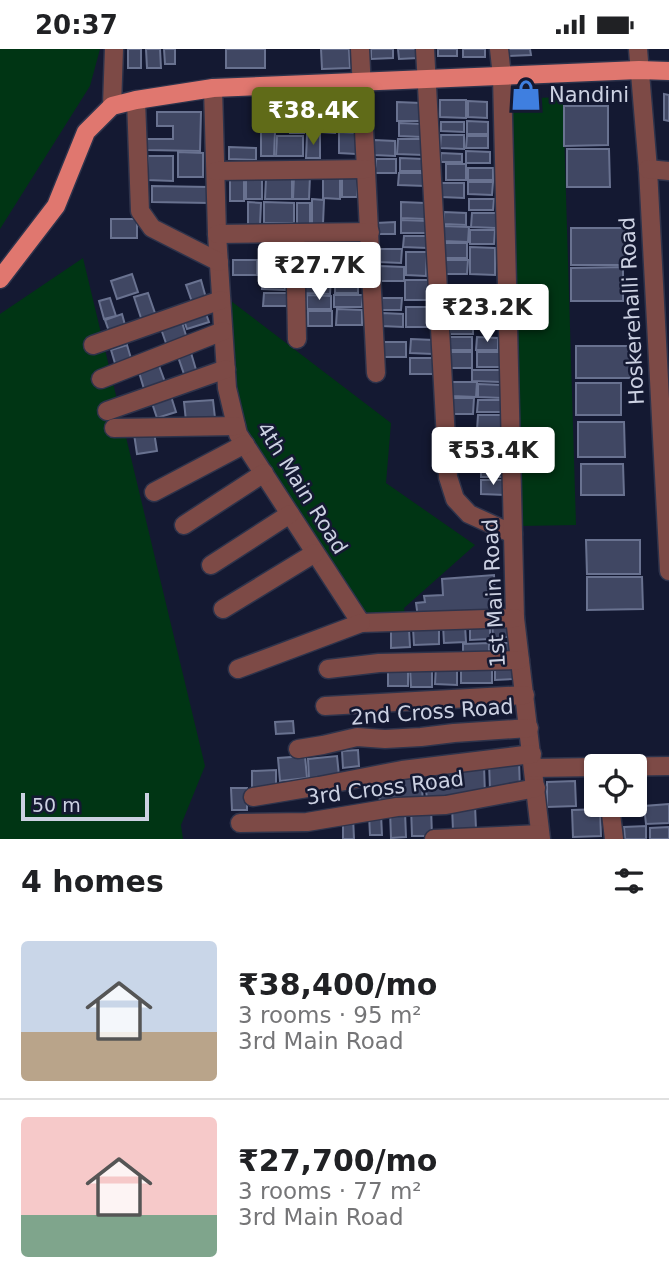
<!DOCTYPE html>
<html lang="en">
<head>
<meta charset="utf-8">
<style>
	:root { --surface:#fff; --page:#f2f2f2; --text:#202124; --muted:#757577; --line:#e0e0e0; --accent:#606b18 }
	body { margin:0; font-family:"DejaVu Sans",sans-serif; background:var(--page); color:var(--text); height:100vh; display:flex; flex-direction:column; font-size:26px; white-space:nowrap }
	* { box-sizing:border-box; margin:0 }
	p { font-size:23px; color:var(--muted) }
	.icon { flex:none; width:38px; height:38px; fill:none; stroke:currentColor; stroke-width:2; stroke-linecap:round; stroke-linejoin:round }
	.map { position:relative; height:790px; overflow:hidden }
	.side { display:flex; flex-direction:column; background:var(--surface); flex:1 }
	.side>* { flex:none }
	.controls { position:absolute; left:584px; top:705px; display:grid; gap:14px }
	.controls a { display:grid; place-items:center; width:63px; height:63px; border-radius:7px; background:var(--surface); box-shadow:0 2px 5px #0004; font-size:35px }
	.scale { position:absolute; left:21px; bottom:18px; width:128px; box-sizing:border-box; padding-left:7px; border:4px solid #ccd1e2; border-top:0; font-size:19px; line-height:24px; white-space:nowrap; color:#ccd1e2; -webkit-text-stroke:5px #141932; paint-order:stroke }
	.price { position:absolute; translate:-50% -60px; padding:0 16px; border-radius:7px; background:#fff; color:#222; font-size:23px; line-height:46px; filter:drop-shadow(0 2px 4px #0008) }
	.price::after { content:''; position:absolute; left:50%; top:42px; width:21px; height:16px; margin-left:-10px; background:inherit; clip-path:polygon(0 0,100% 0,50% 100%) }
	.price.active { background:var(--accent); color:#fff }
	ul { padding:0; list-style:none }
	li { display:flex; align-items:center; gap:21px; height:175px; padding:0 21px }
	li+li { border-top:2px solid var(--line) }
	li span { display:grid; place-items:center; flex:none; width:196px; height:140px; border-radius:7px; color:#555 }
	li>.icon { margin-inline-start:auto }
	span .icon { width:84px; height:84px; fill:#fffc; stroke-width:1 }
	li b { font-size:30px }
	h2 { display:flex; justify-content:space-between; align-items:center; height:84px; padding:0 21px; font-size:30px }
	.status { display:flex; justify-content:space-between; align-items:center; height:49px; padding:0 35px; background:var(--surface); direction:ltr }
	.status svg { height:19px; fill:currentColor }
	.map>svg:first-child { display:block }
	.green { fill:#003514 }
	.building { fill:#404763; stroke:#697290; stroke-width:2 }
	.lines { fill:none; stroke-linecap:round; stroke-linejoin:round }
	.minor-casing { stroke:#2e334b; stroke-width:21 }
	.major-casing { stroke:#2e334b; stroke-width:21 }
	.minor { stroke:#7d4a46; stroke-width:18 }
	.major { stroke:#e0776f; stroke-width:18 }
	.labels { text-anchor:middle; stroke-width:5; stroke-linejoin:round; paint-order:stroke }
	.poi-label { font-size:21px; fill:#ccd1e2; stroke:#141932; text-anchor:start }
	.street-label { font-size:21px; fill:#ccd1e2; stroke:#141932 }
</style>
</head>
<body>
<div class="status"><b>20:37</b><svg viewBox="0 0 49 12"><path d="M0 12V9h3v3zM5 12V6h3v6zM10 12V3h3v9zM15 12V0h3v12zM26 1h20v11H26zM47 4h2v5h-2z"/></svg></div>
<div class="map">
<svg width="669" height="790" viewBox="0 0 669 790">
	<rect width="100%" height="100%" fill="#141932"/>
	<!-- green -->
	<g class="green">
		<polygon points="0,0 100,0 90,37 0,180"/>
		<polygon points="563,48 576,476 520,477 507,50"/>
		<polygon points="83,209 205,717 181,776 183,790 0,790 0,265"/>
		<polygon points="231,252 391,374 386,434 475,496 404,559 406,571 363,571 240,377"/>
	</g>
	<!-- building -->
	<g class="building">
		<rect x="128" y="0" width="13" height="19"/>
		<polygon points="146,0 160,0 161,19 147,19"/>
		<polygon points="164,0 175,0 175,15 165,15"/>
		<rect x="226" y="0" width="39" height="19"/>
		<polygon points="321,0 349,0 350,19 322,20"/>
		<polygon points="371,0 393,0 393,9 371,10"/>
		<polygon points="398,0 417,0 418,9 399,10"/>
		<rect x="438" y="0" width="19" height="7"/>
		<rect x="463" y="0" width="22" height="8"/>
		<polygon points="508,0 530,0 531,6 509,7"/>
		<polygon points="664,45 669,46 669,72 664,71"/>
		<polygon points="440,51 466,51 466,69 440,68"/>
		<polygon points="468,52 487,53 487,69 468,68"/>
		<polygon points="397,53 421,54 420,72 397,72"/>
		<polygon points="340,56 357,56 356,81 339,81"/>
		<polygon points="564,57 608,57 608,96 564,97"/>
		<polygon points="307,59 319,59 319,82 307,81"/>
		<polygon points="259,60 274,60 273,78 258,77"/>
		<polygon points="291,61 304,61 304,84 290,84"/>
		<polygon points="276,62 289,62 289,83 275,83"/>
		<polygon points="157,63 201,63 200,102 147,101 147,90 173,90 173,77 157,77"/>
		<polygon points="322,64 336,65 335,84 321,83"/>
		<polygon points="467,72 488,73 488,85 467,85"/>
		<polygon points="441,73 464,73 464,83 441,82"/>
		<polygon points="399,74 422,75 422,88 399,87"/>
		<polygon points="261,82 275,83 274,107 261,107"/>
		<polygon points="339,83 356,84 356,105 339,104"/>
		<polygon points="307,86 320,86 320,109 306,109"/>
		<polygon points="441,86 464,86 464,100 440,99"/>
		<polygon points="277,87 303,87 303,107 276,107"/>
		<polygon points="467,87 488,87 488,99 466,99"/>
		<polygon points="398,90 423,90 423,106 397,105"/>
		<polygon points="374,91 395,92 395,107 374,106"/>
		<polygon points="229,98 256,99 256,111 229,110"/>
		<polygon points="567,100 609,100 610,138 567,138"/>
		<polygon points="466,102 490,103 490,114 466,114"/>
		<polygon points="178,103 203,104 203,128 178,128"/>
		<polygon points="441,104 462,105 462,113 441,113"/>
		<polygon points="148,107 173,107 173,132 147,131"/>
		<polygon points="400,109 424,110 424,122 400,122"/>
		<polygon points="376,110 396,110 396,124 375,124"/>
		<rect x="446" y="115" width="20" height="16"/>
		<rect x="468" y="119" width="25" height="12"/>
		<polygon points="342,124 358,124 357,148 342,148"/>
		<polygon points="399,124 425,124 425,137 398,136"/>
		<polygon points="230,127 244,128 244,152 230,152"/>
		<polygon points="294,127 310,127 309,150 293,150"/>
		<polygon points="323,127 340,128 340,150 323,149"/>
		<rect x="246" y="128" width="16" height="22"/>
		<polygon points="266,129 292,129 292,150 265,150"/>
		<polygon points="468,133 493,133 492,146 468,145"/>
		<polygon points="441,134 464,134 464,149 441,148"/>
		<polygon points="152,137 209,138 209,154 152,153"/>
		<polygon points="312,150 324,151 323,175 312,175"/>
		<polygon points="469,150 494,150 493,161 469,161"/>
		<polygon points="248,153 261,154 260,176 248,176"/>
		<polygon points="264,153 294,154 294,174 264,174"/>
		<polygon points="401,153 425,154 425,170 401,169"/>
		<polygon points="297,154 310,154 310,176 297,175"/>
		<polygon points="444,163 466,164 466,176 444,175"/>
		<polygon points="472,164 496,164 496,179 471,178"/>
		<rect x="111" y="170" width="26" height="19"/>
		<polygon points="401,171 428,172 427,184 401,184"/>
		<polygon points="395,173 395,185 376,185 376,174"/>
		<polygon points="444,177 469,178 468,193 443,192"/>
		<rect x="571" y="179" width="54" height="37"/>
		<polygon points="470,181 495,181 494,195 470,195"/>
		<polygon points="404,187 428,187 427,199 403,198"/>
		<polygon points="308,191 332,192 332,211 307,210"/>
		<polygon points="336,192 358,193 357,211 335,210"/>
		<polygon points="262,193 287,194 287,209 261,209"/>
		<rect x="445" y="194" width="22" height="15"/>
		<polygon points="470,198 495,199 495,226 470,225"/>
		<polygon points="378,200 402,200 401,214 378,213"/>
		<polygon points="406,203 427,203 426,227 406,226"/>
		<polygon points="261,210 288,211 288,222 261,222"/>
		<rect x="233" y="211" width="24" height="15"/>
		<polygon points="446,211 468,211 467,225 445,225"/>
		<polygon points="307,213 332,214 331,228 306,227"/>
		<polygon points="335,213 359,213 358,228 334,227"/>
		<polygon points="380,217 404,218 404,232 379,232"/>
		<polygon points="623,218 623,252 571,252 571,219"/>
		<polygon points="132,225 138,243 117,250 111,232"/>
		<polygon points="262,227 285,227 285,241 262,240"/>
		<polygon points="305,229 331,230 330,245 305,244"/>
		<polygon points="335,230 358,231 358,244 335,244"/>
		<polygon points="201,231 206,249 192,253 186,236"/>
		<rect x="405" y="231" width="25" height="20"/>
		<polygon points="448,239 471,240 471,255 448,255"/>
		<polygon points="472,239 499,240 498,257 472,256"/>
		<polygon points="148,244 156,267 142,272 134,248"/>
		<polygon points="264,244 290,244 290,257 263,257"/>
		<polygon points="307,246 331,247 331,260 307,260"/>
		<polygon points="334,246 363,246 362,258 334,258"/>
		<polygon points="110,249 116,267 104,270 99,252"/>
		<polygon points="382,249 402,249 401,261 382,261"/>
		<polygon points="447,257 473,258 472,271 447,271"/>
		<rect x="406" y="258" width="25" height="20"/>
		<polygon points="337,260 362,261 362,276 336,276"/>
		<polygon points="476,261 497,261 496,275 475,274"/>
		<polygon points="205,262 209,273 187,280 183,269"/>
		<rect x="308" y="262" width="24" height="15"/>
		<polygon points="382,264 403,265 403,278 381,277"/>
		<polygon points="122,265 127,283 111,288 105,271"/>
		<polygon points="181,270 188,293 168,300 160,277"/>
		<polygon points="450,273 473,274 473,285 450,285"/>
		<rect x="449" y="288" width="23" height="13"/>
		<polygon points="477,288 498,289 498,301 476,301"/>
		<polygon points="411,290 433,291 433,305 410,304"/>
		<rect x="383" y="293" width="23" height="15"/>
		<polygon points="127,296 133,316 117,321 111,301"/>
		<polygon points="189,297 197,324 185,328 176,302"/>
		<rect x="576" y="297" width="56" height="32"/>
		<rect x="451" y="303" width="21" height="16"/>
		<rect x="477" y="303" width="23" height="15"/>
		<rect x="410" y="309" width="24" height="16"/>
		<polygon points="158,314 165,333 144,340 138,320"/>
		<polygon points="472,321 500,321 500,333 472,332"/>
		<polygon points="452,333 477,333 476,348 452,347"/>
		<rect x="576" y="334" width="45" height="32"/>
		<polygon points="478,335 502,336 502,349 478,348"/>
		<polygon points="170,344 176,363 157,369 151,351"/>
		<polygon points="451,349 474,349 473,365 451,365"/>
		<polygon points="213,351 215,369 186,372 184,353"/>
		<polygon points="478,351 503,351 502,363 477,363"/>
		<polygon points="478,366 503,366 503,381 477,381"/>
		<polygon points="578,373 624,373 625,408 578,408"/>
		<polygon points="154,383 157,402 137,405 134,385"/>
		<rect x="477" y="385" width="25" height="10"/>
		<polygon points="478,398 505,398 504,411 478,411"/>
		<rect x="481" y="414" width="24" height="14"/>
		<polygon points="581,415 623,415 624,446 581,446"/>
		<polygon points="481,431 505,431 505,446 481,445"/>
		<polygon points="586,491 640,491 640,525 587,525"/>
		<polygon points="494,526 496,562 418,569 416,554 425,553 424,547 443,546 442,530"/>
		<polygon points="587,528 642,528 643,560 587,561"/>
		<polygon points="492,572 508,572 508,588 493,588"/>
		<polygon points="470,575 490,575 490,590 470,591"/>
		<polygon points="443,576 465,576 466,593 444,594"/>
		<polygon points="409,579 410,598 391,599 391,580"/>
		<polygon points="413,579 439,579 439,595 414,596"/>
		<polygon points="489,594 489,610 463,610 463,595"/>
		<rect x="491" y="594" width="23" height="15"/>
		<polygon points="513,615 513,630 495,631 495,616"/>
		<polygon points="436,616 457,617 457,636 435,635"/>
		<rect x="388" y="617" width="20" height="20"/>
		<polygon points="432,617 432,638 411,638 410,618"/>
		<rect x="461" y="618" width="31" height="16"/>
		<polygon points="293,672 294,684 276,685 275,673"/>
		<polygon points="358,701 359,717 343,719 342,702"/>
		<polygon points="305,707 307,729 280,732 278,709"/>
		<polygon points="337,707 339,727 309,730 308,710"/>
		<polygon points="519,712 520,740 490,741 489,713"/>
		<polygon points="484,716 485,746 427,750 425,732 438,731 437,719"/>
		<polygon points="276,721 276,738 252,739 252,722"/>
		<polygon points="421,724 423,754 380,756 378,726"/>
		<polygon points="575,732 576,757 547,758 547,733"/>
		<polygon points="635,736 640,736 641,757 620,757 620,756 635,756"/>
		<polygon points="231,739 247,739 247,761 232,761"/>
		<polygon points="669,755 669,774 646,775 644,757"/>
		<polygon points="475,756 476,780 453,782 452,757"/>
		<polygon points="411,758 431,758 432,787 412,787"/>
		<polygon points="600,760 601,787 573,788 572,761"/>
		<polygon points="390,762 405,762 406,788 391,789"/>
		<polygon points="381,765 382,786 370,786 369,766"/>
		<polygon points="353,767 354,790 343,790 343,768"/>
		<polygon points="646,777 646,790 625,790 624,778"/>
		<polygon points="669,778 669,790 650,790 650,779"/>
	</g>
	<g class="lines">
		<defs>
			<g id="minor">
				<polyline points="360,0 376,324"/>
				<polyline points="425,0 448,428 455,450 469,465 513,485"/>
				<polyline points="499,0 502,27 515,569 541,790"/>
				<polyline points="638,0 648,120 669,522"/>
				<polyline points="213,39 217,185 227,339 238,385 361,574 515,569"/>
				<polyline points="136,51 140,162 152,179 219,213"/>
				<polyline points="112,57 114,0"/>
				<polyline points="648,120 669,122"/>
				<polyline points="216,122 366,120"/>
				<polyline points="295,184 297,290"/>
				<polyline points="217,185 370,183"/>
				<polyline points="93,296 221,251"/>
				<polyline points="101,330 223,282"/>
				<polyline points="107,362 226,320"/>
				<polyline points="114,379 236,377"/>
				<polyline points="154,443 245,395"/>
				<polyline points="184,476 264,424"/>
				<polyline points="211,516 290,465"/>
				<polyline points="223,560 315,504"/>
				<polyline points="238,620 361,574"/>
				<polyline points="328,620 379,614 520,611"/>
				<polyline points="325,657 525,646"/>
				<polyline points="298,700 323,696 357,688 385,690 421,688 454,684 529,679"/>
				<polyline points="599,718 669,717"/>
				<polyline points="533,719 597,718"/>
				<polyline points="253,748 319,737 402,721 532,705"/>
				<polyline points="610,756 614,790"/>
				<polyline points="240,774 307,773 397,758 446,756 536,739"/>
				<polyline points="434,790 540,785"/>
			</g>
			<polyline id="major" points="0,230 56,157 86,83 112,57 136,51 213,39 639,21 669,22"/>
		</defs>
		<!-- minor casing -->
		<use href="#minor" class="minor-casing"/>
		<!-- major casing -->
		<use href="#major" class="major-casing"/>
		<!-- minor -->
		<use href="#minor" class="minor"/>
		<!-- major -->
		<use href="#major" class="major"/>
	</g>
	<!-- icons -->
	<defs>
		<symbol id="shop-bare" viewBox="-9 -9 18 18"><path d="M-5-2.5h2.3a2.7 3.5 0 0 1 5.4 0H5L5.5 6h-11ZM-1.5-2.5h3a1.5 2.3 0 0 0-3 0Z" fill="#3f7fe0" stroke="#141932" stroke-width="2.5" paint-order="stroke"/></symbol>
	</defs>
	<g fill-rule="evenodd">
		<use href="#shop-bare" x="504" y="24" width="44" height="44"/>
	</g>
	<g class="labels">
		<!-- poi labels -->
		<g class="poi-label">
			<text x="549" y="53">Nandini</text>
		</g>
		<!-- street labels -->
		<g class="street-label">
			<text transform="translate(632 262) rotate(-93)" y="7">Hoskerehalli Road</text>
			<text transform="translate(302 439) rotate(58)" y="7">4th Main Road</text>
			<text transform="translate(494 544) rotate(-93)" y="7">1st Main Road</text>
			<text transform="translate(432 663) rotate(-4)" y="7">2nd Cross Road</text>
			<text transform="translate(385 739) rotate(-7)" y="7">3rd Cross Road</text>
		</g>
	</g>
</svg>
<div class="controls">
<a><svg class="icon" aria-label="locate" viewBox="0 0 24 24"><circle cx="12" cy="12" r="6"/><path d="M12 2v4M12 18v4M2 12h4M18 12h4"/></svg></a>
</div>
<div class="scale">50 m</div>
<b class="price active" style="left:313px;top:98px">₹38.4K</b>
<b class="price" style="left:319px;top:253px">₹27.7K</b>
<b class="price" style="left:487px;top:295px">₹23.2K</b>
<b class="price" style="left:493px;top:438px">₹53.4K</b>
</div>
<section class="side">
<h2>4 homes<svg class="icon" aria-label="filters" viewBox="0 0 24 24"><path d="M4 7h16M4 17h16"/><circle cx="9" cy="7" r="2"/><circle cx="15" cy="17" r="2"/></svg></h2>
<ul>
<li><span style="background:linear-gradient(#c9d6e8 65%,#b9a48a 0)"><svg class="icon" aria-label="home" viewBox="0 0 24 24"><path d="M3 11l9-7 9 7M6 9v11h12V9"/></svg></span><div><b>₹38,400/mo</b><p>3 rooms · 95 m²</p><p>3rd Main Road</p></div></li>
<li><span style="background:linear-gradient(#f6c9c9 70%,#7fa58c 0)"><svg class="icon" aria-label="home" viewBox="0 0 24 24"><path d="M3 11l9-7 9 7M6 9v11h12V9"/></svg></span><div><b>₹27,700/mo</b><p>3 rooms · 77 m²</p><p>3rd Main Road</p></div></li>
</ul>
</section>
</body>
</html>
